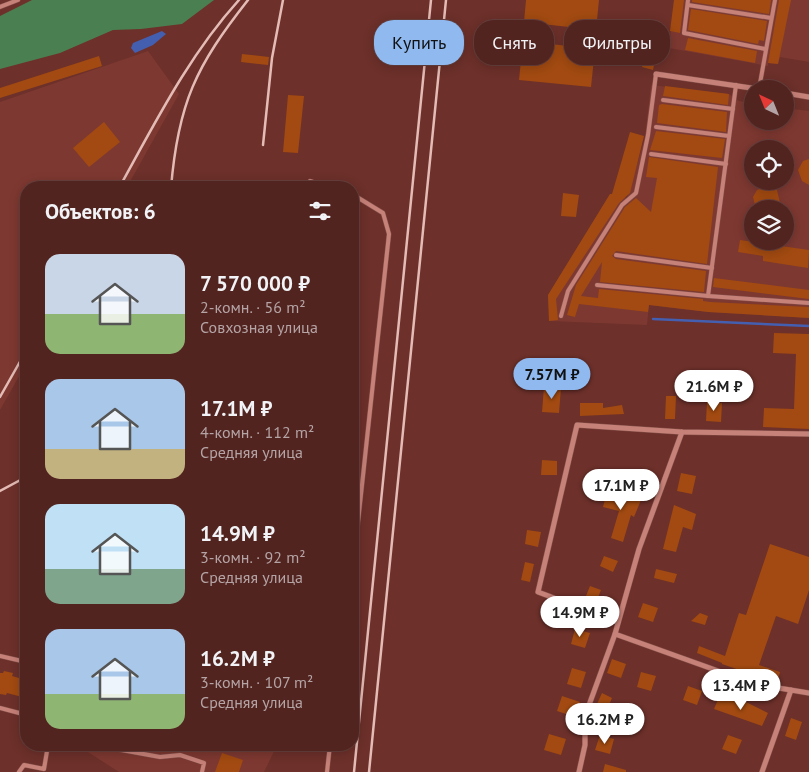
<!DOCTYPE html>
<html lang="ru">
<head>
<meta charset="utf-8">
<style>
	:root { --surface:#522420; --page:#5c302d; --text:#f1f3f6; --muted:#b5a4a5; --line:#68413e; --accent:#90b9f0 }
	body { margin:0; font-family:"PT Sans",sans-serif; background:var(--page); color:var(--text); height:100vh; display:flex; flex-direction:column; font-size:19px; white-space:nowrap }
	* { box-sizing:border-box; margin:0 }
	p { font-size:16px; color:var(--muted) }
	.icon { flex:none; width:28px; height:28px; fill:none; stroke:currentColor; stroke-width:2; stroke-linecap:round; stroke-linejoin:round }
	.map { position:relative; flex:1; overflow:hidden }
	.details { position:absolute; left:20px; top:181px; width:339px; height:570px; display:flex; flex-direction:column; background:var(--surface); border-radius:20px; box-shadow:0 2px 12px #0003,0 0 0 1px var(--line) }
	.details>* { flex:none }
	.guide { position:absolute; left:374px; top:20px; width:360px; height:45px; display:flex; gap:10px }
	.needle { width:32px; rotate:317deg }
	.buttons { position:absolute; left:744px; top:80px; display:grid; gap:10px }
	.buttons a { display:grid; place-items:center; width:50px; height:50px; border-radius:50%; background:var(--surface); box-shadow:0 2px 12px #0003,0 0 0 1px var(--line); font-size:25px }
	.price { position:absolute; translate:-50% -42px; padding:0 11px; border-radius:18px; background:#fff; color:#222; font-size:16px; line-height:32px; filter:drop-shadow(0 1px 2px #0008) }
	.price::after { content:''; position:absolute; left:50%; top:30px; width:15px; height:11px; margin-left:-8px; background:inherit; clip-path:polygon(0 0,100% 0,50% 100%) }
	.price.on { background:var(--accent); color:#111 }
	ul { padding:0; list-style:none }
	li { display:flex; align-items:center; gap:15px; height:125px; padding:0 25px }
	li span { display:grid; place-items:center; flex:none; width:140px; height:100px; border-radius:15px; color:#555 }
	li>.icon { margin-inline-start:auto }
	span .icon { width:60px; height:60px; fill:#fffc; stroke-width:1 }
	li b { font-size:21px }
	h2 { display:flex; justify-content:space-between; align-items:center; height:60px; padding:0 25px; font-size:21px }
	.pill { padding:0 18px; border-radius:20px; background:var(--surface); box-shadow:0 2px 12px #0003,0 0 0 1px var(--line); font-size:18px; line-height:45px }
	.pill.on { background:var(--accent); color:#111 }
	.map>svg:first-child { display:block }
	.built { fill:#7d3831; fill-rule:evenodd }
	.green { fill:#4a7f51 }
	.water { fill:#445fb0 }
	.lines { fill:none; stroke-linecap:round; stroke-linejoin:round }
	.stream { stroke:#445fb0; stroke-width:2.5 }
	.building { fill:#a24a11 }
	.lane-casing { stroke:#834f4a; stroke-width:5 }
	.street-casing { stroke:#834f4a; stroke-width:6 }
	.lane { stroke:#c68178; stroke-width:4 }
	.street { stroke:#c68178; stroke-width:5 }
	.rail { stroke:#e4bbb5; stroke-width:2.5 }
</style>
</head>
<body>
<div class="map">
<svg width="809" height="772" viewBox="0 0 809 772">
	<rect width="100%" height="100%" fill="#6d302a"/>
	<!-- built -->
	<g class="built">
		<polygon points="674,0 809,0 809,62 780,57 778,64 768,63 768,66 669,48"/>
		<polygon points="148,51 179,94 127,187 26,188 26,364 0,410 0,102"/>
		<path d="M651,85l78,9 10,7 13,2v18h33v-13l24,3v207l-101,-6 -59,-7 -2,20 -98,-4 -1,-26 62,-101 17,4 18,-61zM752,149h33v32h-33zM752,209h33v32h-33z"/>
		<polygon points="77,745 277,745 264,772 119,772"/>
	</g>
	<!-- green -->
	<polygon class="green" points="32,0 214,0 182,24 141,29 113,30 60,53 0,69 0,16"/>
	<!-- water -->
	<polygon class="water" points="162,31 166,34 153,45 135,53 131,48 133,43"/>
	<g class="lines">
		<!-- stream -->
		<polyline class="stream" points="653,319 809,326"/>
	</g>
	<!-- building -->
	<g class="building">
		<polygon points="526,0 599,0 596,30 524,22"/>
		<polygon points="674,0 684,0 680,33 670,31"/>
		<polygon points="692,0 771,0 769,14 692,2"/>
		<polygon points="779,0 791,0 778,64 768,63"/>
		<polygon points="691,9 767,21 764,41 759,40 758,44 688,30"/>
		<polygon points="688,38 757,51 755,63 685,50"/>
		<polygon points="523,41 595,49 591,87 519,80"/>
		<polygon points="242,54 269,57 268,65 241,62"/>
		<polygon points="99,56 102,66 0,98 0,88"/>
		<polygon points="644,58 655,60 653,70 642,67"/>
		<polygon points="665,86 729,94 728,105 663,96"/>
		<polygon points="288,95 304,96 298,153 283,152"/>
		<polygon points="662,104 727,112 726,132 657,123 659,105"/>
		<polygon points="104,122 120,142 89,167 73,148"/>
		<polygon points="656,131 725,139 722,158 650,150"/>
		<polygon points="630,132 644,136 630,193 619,203 556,299 558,320 549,321 548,295 610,194 612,194"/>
		<polygon points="649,157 718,167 707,264 616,251 612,256 616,259 706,271 704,292 600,282 602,262 581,296 598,298 599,289 703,299 703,301 710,302 809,307 809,318 708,312 649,305 648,312 579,304 575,317 567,315 576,285 625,207 636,198 651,212 657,178 646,177"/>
		<polygon points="809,159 809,185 802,181 798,170 803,161"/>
		<polygon points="767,186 777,190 780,203 777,209 756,209 753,197 757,190"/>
		<polygon points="563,193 579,195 576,217 561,216"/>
		<polygon points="740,240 809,250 808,268 763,261 763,256 738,252"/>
		<polygon points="714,278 809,290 809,299 713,287"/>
		<polygon points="774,333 809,334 809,429 763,427 764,408 794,409 796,354 773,353"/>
		<polygon points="544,387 561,388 559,413 542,412"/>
		<polygon points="666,396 676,396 675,419 665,419"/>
		<polygon points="707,402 722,403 721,422 706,421"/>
		<polygon points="580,403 603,403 603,408 622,405 624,414 580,416"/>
		<polygon points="542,460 557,461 557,475 541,475"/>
		<polygon points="638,470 651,474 647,488 634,485"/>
		<polygon points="681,473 696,476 692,494 677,491"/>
		<polygon points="608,488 641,500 634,517 631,515 623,542 611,538 619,511 603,507"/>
		<polygon points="674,505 696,514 692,530 683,527 676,552 663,549"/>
		<polygon points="527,530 541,532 538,547 525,544"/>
		<polygon points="770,544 809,557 809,590 798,624 776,616 759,665 780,672 777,683 722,664 722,663 697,653 699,646 725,656 739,613 746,615"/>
		<polygon points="604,556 618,561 613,572 600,566"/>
		<polygon points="525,562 534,564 530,582 521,580"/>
		<polygon points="656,569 677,574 674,583 654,578"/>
		<polygon points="590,586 601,590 595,605 584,601"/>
		<polygon points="643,603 658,608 653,622 638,617"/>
		<polygon points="700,613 708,616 705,625 691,621"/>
		<polygon points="575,629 590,633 585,648 571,644"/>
		<polygon points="612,659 626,664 621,678 607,673"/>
		<polygon points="572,668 586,672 581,688 567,684"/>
		<polygon points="4,671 13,673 12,676 26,680 22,697 7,693 6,695 0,694 0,673 3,673"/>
		<polygon points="641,672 656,676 651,691 637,687"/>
		<polygon points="688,686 702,691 697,705 683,700"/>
		<polygon points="602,693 612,698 603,719 592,715"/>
		<polygon points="720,695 741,704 742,700 768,713 762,726 714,709"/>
		<polygon points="562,696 580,702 575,717 557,711"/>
		<polygon points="791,718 802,722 796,740 785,736"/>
		<polygon points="549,734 566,739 561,755 544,750"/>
		<polygon points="600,735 614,739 610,754 595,750"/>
		<polygon points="728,735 742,740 736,754 722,749"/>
		<polygon points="222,753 243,760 239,772 215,772"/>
		<polygon points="605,764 626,770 626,772 603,772"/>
	</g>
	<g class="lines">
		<defs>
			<g id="lane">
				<polyline points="688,0 684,33 765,49"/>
				<polyline points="688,5 771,18"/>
				<polyline points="0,7 18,0"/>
				<polyline points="736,85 708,296 809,303"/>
				<polyline points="759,89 775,0"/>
				<polyline points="663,100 733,109"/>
				<polyline points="656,127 729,136"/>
				<polyline points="651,154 726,164"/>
				<polyline points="310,181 331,188"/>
				<polyline points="352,194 383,213 389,234 352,578"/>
				<polyline points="616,255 712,268"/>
				<polyline points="597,285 708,296"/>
				<polyline points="561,316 568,291 622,205 636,193 648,135 656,74"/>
				<polyline points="0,656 26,662"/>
				<polyline points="0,708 23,714 26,697"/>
				<polyline points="115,745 116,749 160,757 180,755 204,763 202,772"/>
				<polyline points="19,772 24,765 44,769 48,745"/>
				<polyline points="327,772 330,745"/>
			</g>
			<g id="street">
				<polyline points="656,74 758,89"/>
				<polyline points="785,93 809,97"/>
				<polyline points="618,622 538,592 577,425 682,432 809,434"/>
				<polyline points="615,634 735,677 760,685 809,693"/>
				<polyline points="579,772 585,745 585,716 615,634 639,549 682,432"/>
				<polyline points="762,772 791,690"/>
			</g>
		</defs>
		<!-- lane casing -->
		<use href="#lane" class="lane-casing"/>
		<!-- street casing -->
		<use href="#street" class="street-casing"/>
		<!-- lane -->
		<use href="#lane" class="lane"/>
		<!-- street -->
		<use href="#street" class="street"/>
		<!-- rail -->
		<g class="rail">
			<polyline points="263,145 272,58 283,0"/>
			<path d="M119,188c36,-65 70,-133 120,-188"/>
			<path d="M171,188c7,-85 25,-122 77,-188"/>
			<polyline points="0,397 26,351"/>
			<polyline points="0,491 26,477"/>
			<polyline points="354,772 431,0"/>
			<polyline points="369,772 446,0"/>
		</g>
	</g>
</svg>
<div class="buttons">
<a><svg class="needle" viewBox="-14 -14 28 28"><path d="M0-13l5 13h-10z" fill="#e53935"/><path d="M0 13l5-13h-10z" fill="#b5a4a5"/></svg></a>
<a><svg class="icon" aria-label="locate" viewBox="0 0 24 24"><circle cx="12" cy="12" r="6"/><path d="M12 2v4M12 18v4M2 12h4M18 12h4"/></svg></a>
<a><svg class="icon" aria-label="layers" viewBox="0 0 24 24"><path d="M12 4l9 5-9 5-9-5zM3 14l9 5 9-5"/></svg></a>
</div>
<b class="price on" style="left:552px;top:400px">7.57M ₽</b>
<b class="price" style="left:714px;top:412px">21.6M ₽</b>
<b class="price" style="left:621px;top:511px">17.1M ₽</b>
<b class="price" style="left:580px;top:638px">14.9M ₽</b>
<b class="price" style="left:741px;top:711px">13.4M ₽</b>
<b class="price" style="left:605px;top:745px">16.2M ₽</b>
<div class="guide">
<a class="pill on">Купить</a>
<a class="pill">Снять</a>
<a class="pill">Фильтры</a>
</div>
<section class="details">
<h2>Объектов: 6<svg class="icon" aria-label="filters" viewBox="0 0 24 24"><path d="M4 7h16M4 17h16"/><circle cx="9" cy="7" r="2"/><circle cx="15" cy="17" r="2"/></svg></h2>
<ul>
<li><span style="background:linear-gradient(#c9d6e8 60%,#8fb573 0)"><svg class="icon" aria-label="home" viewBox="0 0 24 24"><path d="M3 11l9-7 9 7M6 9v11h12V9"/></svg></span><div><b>7 570 000 ₽</b><p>2-комн. · 56 m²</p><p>Совхозная улица</p></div></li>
<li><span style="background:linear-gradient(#a9c7e8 70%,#c2b280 0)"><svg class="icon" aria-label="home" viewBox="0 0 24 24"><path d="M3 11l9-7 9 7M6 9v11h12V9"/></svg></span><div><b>17.1M ₽</b><p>4-комн. · 112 m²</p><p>Средняя улица</p></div></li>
<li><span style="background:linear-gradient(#bfe0f5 65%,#7fa58c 0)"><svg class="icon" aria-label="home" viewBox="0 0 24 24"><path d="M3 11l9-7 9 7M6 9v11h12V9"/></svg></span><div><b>14.9M ₽</b><p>3-комн. · 92 m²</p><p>Средняя улица</p></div></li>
<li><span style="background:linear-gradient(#a9c7e8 65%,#8fb573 0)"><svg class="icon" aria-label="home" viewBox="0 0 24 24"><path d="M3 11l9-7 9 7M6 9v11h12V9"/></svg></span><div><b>16.2M ₽</b><p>3-комн. · 107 m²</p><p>Средняя улица</p></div></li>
</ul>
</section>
</div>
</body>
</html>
